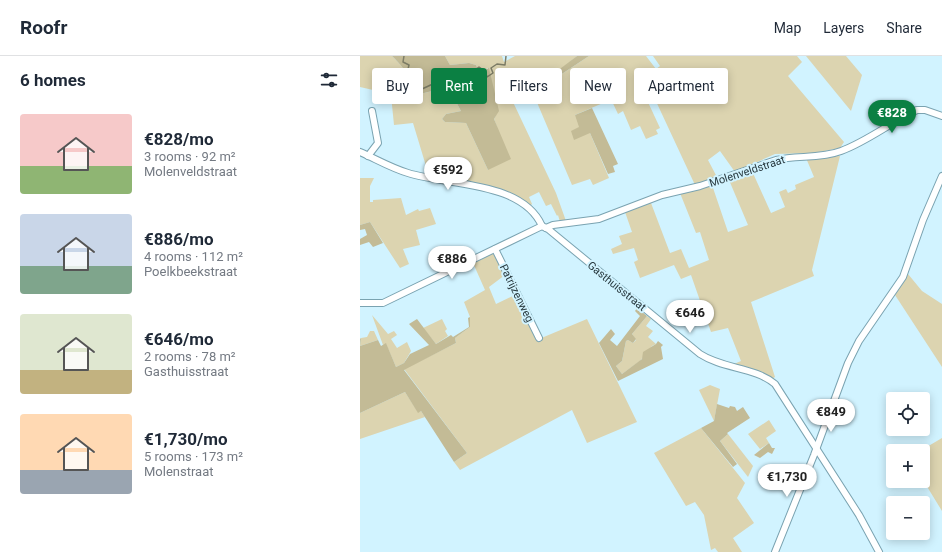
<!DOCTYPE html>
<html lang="en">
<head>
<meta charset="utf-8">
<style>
	:root { --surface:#fff; --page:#f6f6f7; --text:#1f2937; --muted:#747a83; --line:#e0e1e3; --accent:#0b8043 }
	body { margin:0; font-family:Roboto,sans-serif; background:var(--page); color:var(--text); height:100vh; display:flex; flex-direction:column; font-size:15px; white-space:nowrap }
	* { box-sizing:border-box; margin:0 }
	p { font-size:13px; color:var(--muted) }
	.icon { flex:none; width:22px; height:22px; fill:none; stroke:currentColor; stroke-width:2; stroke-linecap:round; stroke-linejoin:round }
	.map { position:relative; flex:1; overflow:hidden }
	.side { display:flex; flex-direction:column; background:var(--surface); width:360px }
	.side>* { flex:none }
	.banner { position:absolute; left:12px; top:12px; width:380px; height:36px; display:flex; gap:8px }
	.buttons { position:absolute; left:526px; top:336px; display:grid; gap:8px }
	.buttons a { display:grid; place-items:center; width:44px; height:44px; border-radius:4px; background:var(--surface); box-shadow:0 2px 10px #0003; font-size:20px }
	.price { position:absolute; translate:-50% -34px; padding:0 9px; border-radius:14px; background:#fff; color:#222; font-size:13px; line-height:26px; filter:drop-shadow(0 1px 2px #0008) }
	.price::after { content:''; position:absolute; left:50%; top:24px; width:12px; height:9px; margin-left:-6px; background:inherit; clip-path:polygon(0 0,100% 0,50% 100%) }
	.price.active { background:var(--accent); color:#fff }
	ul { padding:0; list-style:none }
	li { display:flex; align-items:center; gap:12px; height:100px; padding:0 20px }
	li span { display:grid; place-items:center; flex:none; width:112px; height:80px; border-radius:4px; color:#555 }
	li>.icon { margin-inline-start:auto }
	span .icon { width:48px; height:48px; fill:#fffc; stroke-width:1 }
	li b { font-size:17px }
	h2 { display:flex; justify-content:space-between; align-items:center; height:48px; padding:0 20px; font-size:17px }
	.tag { padding:0 14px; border-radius:4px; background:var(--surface); box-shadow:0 2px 10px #0003; font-size:14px; line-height:36px }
	.tag.active { background:var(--accent); color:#fff }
	header { display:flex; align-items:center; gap:24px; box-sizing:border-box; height:56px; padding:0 20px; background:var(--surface); border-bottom:1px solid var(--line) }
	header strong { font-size:19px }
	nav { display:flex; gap:22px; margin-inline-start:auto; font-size:14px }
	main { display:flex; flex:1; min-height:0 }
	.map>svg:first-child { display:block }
	.green { fill:#dcd4b0 }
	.forest { fill:#c3bb96 }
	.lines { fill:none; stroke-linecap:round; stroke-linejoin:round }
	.stream { stroke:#7e7e67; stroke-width:1.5 }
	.minor-casing { stroke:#7aa3b1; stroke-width:8 }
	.minor { stroke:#fff; stroke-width:6 }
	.labels { text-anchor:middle; stroke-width:4; stroke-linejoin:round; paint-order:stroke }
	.street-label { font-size:11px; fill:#28393f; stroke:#d1f3ff }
</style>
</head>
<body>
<header>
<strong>Roofr</strong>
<nav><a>Map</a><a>Layers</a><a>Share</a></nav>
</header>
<main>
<section class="side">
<h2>6 homes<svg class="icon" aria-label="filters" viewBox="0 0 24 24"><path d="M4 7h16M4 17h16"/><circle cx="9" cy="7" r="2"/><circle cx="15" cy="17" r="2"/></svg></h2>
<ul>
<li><span style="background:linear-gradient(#f6c9c9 65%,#8fb573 0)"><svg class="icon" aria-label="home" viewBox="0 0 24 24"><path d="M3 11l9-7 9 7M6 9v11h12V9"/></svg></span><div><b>€828/mo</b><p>3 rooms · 92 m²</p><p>Molenveldstraat</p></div></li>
<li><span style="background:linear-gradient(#c9d6e8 65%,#7fa58c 0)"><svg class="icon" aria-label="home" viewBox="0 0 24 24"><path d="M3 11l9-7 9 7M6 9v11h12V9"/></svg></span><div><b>€886/mo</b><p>4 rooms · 112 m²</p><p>Poelkbeekstraat</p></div></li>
<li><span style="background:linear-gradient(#dfe7d0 70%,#c2b280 0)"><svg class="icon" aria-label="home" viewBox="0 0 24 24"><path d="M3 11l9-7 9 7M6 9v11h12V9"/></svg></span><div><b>€646/mo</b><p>2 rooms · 78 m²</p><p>Gasthuisstraat</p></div></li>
<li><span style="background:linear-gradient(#ffd9b3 70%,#9aa5b1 0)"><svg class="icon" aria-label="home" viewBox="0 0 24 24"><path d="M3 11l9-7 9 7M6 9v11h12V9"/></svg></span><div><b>€1,730/mo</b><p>5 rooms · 173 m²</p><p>Molenstraat</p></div></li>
</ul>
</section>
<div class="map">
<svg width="582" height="496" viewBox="0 0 582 496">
	<rect width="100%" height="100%" fill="#d1f3ff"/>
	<!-- green -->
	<g class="green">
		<path d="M0,0h32c8,8 17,17 18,29l-24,8 -26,-6z"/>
		<polygon points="85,0 142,0 144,6 155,0 217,0 181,30 153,46 196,137 206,165 200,166 198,159 197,160 191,148 186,150 179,136 169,141 172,148 170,150 157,141 140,133 69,120 53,67 34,69 31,39 50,35 60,38 80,33 94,42 101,55 86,58 82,63 85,66 106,67 128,114 137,71 134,63 136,59 128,12 119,18 116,9 109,7 90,9"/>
		<polygon points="229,0 286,0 296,13 300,10 293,0 437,0 442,6 428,20 484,86 480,92 454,97 415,98 375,116 360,95 348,104 358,123 335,129 294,41 287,44 300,72 296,74 298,78 286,83 280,70 271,74 263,55 258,58 249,39 241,42 243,47 215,59 230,77 249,122 233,129 230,123 212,129 173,37"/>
		<polygon points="446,0 486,0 502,19 491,55"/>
		<polygon points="480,100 452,214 454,220 391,246 415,321 412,323 406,319 374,308 381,305 368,272 351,276 331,219 321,223 314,209 280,222 274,206 278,204 274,192 253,198 251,193 262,188 259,180 272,176 265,156 291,147 310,197 321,193 329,212 349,204 340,176 336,177 320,137 352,129 368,176 388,169 369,124 392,115 411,157 425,151 419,136 426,133 428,137 436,133 435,129 454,121 446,102"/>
		<polygon points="0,122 14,122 10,130 10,146 13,146 13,144 41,142 46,159 58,153 59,155 70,152 76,168 56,174 60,189 43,193 49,208 40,212 10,166 0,169"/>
		<polygon points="133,197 145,219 129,231 136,248 155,239 179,283 227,263 277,366 227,387 212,354 100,414 94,406 107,397 44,313 96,287 95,282 110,271 110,261 104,246 125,234 113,207"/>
		<polygon points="548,218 562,235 582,248 582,311 535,239"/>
		<polygon points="12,259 28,278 34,275 37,279 31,283 37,292 47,286 51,295 44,307 36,311 26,288 23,289"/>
		<polygon points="287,260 291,263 286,270 293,275 288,281 296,288 292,290 280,305 262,318 256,310 262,305 266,285 268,284 273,287 276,284 272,278"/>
		<polygon points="82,263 87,273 85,275 88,280 76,288 63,272"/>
		<polygon points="10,275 14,275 18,284 0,290 1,282 7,281"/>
		<polygon points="350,329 360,333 354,365 339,334"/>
		<polygon points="45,336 58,356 61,355 65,361 0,383 0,357"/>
		<polygon points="409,364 416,375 406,382 409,387 400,393 388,378"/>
		<polygon points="341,372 385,427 377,442 394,467 373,482 382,496 358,496 355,492 351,494 344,459 335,446 326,450 294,397"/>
		<polygon points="368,378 393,410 388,421 360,385"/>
		<polygon points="582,382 582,455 563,424 563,395 560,395"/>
	</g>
	<!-- forest -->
	<g class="forest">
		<path d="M32,0h53l5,9 19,-2 7,2 3,8 10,-5 10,43 -5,8 17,40 -23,11 -22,-47 -21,-1 -3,-3 4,-5 15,-3 -7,-13 -14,-9 -20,5 -10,-3 -19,4 -1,-3 20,-7c-1,-12 -10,-21 -18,-29z"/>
		<polygon points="217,0 229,0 182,31 180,28"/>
		<polygon points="232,52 258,108 253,110 255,116 248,118 230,77 214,84 211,75 219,71 215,59"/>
		<polygon points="10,166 23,187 13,191 9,186 0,189 0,183 7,179 5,173 0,174 0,169"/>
		<polygon points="277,252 287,260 272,278 276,283 273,287 268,284 266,285 262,305 256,310 262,318 282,303 283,296 296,288 298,285 303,289 301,291 303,303 258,325 239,287 251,273 255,278 250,284 257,290 280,260 275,255"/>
		<polygon points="110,261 110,271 95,282 96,287 44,314 107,397 94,406 61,355 58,357 45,336 0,357 0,283 1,282 0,290 18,284 21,290 26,287 36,311 44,307 50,298 69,289 49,268 57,263 76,288 91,279 93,281 109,271 108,262"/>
		<polygon points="357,348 369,352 370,350 375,351 377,355 383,351 390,362 367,377 368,378 360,385 377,408 373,411 341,372 354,365"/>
		<polygon points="409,387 412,392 415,392 412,398 408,396 400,402 394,399"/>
	</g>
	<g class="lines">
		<!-- stream -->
		<polyline class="stream" points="44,0 43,6 49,9 48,13 52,24 62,33 75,27 89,24 97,32 100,25 99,19 110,17 119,11 125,15 127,21 133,17 131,12 137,8 145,9 146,0"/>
		<defs>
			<g id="minor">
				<path d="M0,96c16,7 31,16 48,21 41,13 114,8 134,53"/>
				<polyline points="8,100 18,87 12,55"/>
				<path d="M182,170l6,3 152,125c23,15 55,13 75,30l84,131 20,37"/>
				<path d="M186,172l7,-3 46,-6 63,-24 38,-9 76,-26c21,-5 44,-1 65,-9 27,-10 50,-29 76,-41h8l17,6"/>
				<polyline points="135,193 179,282"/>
				<polyline points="0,247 23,247 182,170"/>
				<polyline points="415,496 454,399 488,307 499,285 543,221 563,164 582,120"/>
			</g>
		</defs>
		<!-- minor casing -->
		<use href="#minor" class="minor-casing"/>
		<!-- minor -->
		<use href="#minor" class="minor"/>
	</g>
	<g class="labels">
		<!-- street labels -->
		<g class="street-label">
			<text transform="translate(387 115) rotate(-18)" y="4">Molenveldstraat</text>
			<text transform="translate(257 230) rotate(39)" y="4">Gasthuisstraat</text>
			<text transform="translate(157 237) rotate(64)" y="4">Patrijzenweg</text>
		</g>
	</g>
</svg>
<div class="buttons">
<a><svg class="icon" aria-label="locate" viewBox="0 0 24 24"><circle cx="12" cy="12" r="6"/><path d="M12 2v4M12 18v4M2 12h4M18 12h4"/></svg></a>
<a>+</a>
<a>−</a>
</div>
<b class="price active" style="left:532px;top:78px">€828</b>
<b class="price" style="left:88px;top:135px">€592</b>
<b class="price" style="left:92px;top:224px">€886</b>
<b class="price" style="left:330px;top:278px">€646</b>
<b class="price" style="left:471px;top:377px">€849</b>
<b class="price" style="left:427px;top:442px">€1,730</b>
<div class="banner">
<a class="tag">Buy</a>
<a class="tag active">Rent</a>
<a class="tag">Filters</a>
<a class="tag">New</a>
<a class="tag">Apartment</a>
</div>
</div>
</main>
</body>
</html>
